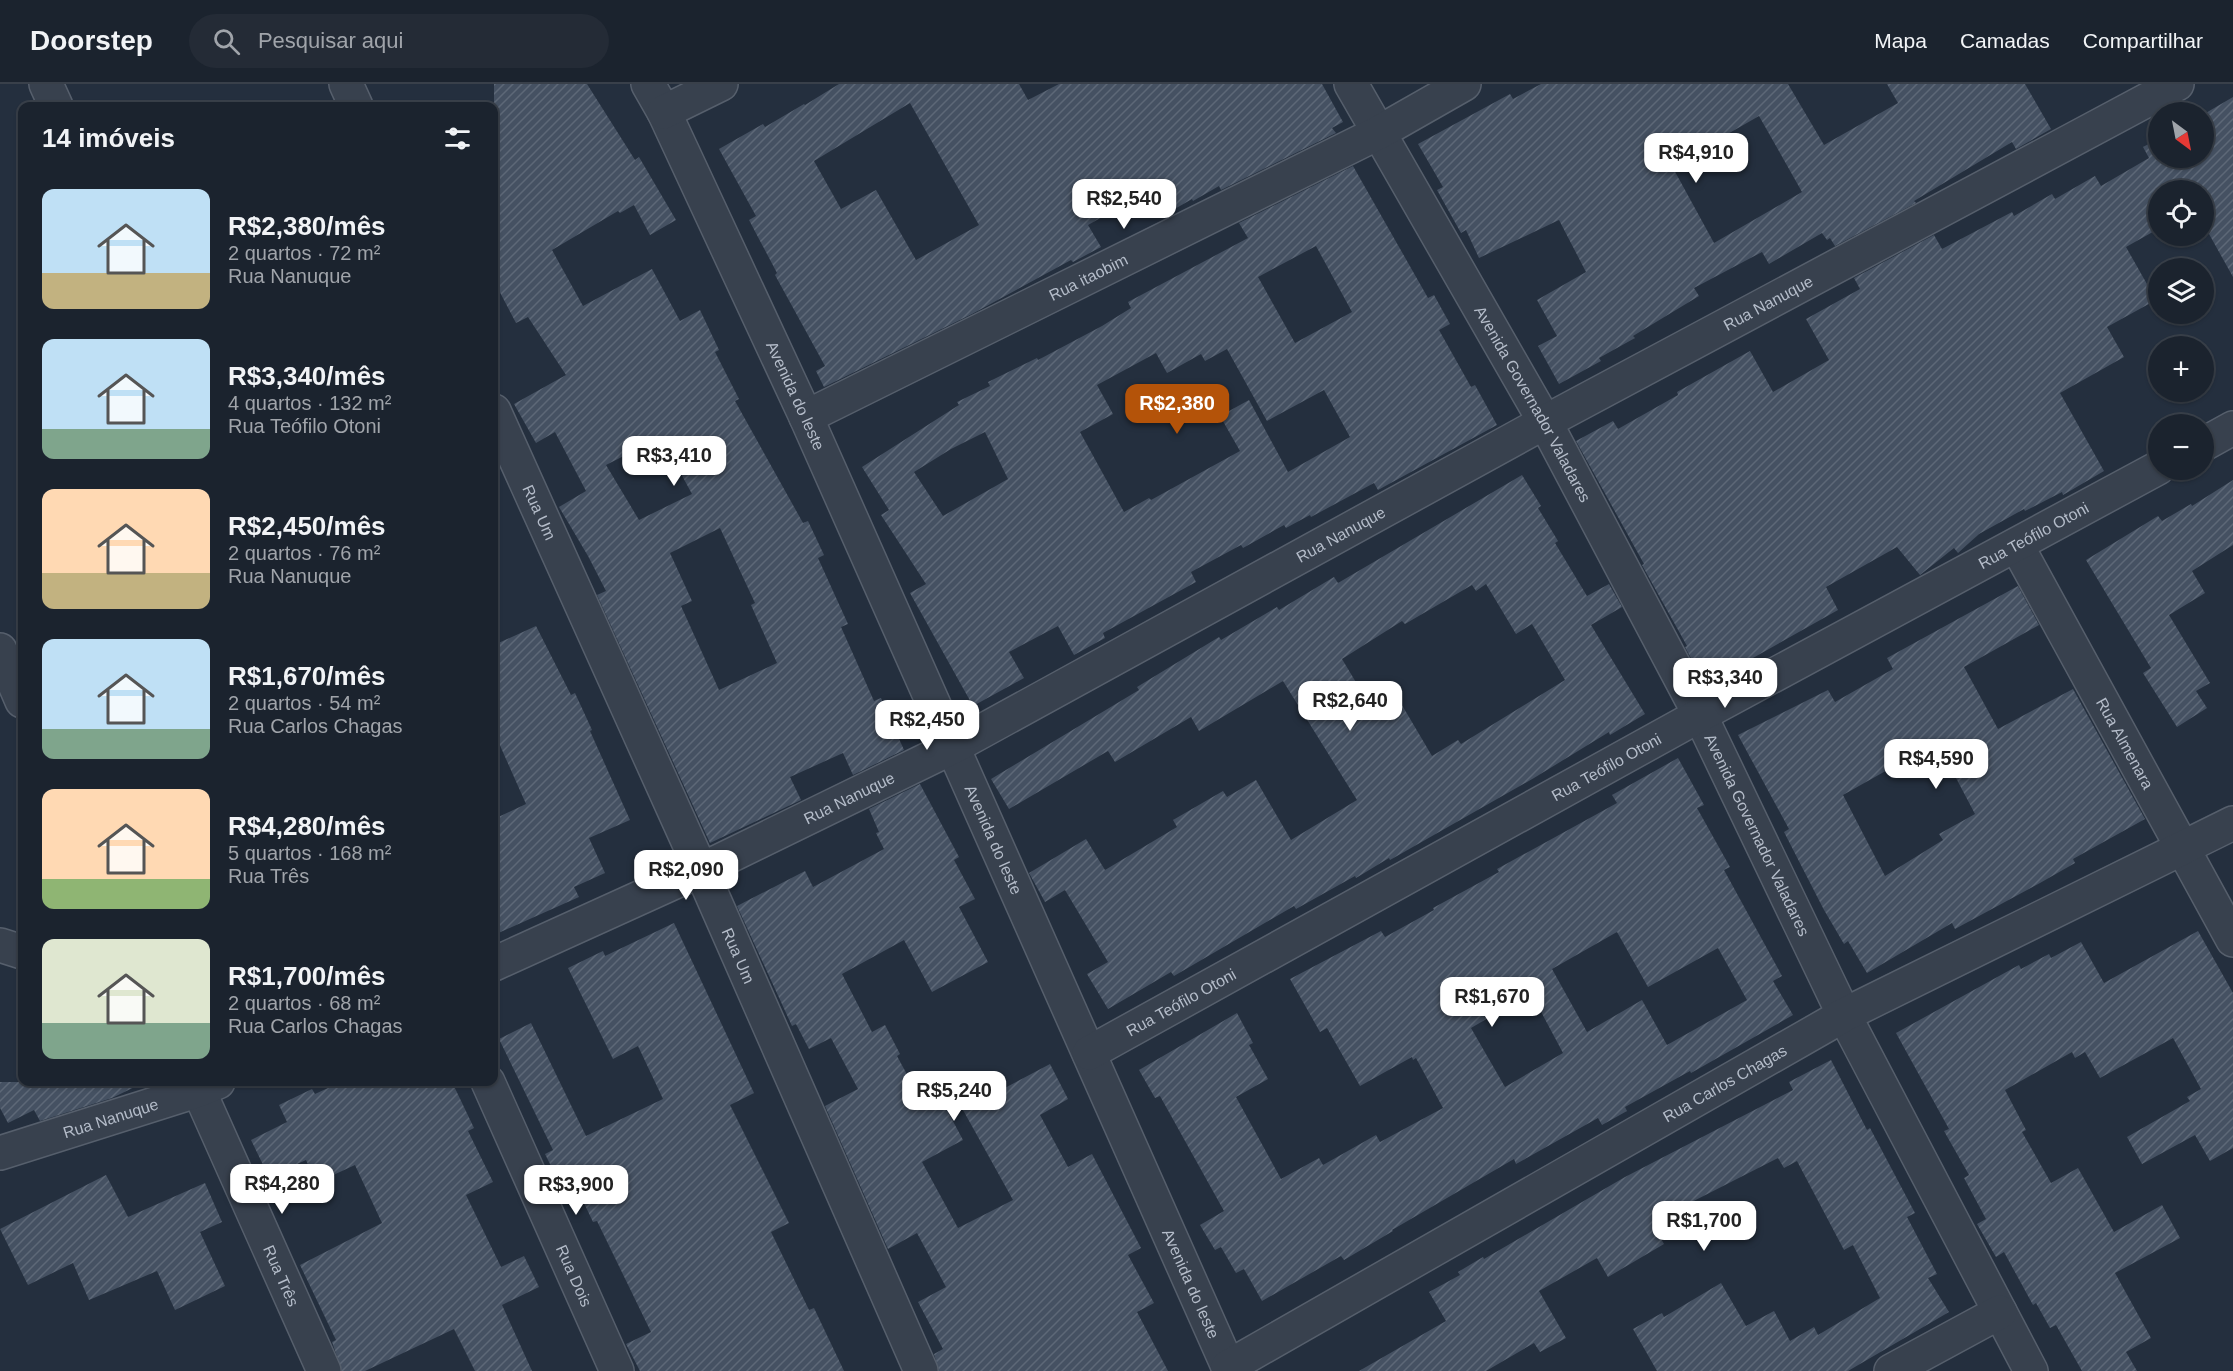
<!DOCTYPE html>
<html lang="pt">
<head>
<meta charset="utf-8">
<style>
	:root { --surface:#1b232e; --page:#242b36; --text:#f1f3f6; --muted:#a0a4aa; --line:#39404a; --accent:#b45309 }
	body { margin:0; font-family:Helvetica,sans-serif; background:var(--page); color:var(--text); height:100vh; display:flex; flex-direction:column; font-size:22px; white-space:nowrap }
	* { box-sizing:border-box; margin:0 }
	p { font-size:20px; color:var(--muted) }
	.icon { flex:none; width:33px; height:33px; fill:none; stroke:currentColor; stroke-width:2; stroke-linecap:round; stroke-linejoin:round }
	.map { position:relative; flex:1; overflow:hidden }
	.details { position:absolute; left:18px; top:18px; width:480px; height:984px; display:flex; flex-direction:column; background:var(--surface); border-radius:12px; box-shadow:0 2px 4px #0004,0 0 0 2px var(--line) }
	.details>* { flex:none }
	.needle { width:39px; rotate:148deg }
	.controls { position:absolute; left:2148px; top:18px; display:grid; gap:12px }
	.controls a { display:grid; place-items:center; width:66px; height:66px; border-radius:50%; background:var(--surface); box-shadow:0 2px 4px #0004,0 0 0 2px var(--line); font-size:30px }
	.price { position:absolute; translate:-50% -51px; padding:0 14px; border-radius:12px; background:#fff; color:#222; font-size:20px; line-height:39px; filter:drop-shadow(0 2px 3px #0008) }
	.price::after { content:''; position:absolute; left:50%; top:36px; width:18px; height:14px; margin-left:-9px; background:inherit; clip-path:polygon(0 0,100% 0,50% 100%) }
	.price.on { background:var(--accent); color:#fff }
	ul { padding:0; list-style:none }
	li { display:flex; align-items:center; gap:18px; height:150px; padding:0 24px }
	li span { display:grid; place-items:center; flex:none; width:168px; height:120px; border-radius:12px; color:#555 }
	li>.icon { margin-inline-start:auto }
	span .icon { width:72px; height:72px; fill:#fffc; stroke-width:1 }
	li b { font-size:26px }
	h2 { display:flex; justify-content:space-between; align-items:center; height:72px; padding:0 24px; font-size:26px }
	header { display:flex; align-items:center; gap:36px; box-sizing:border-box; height:84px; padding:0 30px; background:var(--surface); border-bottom:2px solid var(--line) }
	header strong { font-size:28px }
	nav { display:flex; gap:33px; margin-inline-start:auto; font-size:21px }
	.search { width:420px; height:54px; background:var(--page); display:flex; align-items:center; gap:15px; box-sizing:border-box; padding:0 21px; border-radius:33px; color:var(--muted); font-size:22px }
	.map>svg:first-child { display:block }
	.building { fill:url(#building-hatch); fill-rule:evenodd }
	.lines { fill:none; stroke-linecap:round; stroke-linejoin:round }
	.minor-casing { stroke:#565f6c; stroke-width:36 }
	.minor { stroke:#38414e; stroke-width:33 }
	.labels { text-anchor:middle; stroke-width:5; stroke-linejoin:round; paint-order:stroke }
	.street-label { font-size:16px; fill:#b4bcc9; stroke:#1d2633 }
</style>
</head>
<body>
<header>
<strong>Doorstep</strong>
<div class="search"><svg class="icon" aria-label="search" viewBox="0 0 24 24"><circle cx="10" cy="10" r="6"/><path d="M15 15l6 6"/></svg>Pesquisar aqui</div>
<nav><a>Mapa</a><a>Camadas</a><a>Compartilhar</a></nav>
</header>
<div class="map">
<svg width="2233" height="1287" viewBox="0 0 2233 1287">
	<defs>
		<pattern id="building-hatch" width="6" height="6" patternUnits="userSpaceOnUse" patternTransform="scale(1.5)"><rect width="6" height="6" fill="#455162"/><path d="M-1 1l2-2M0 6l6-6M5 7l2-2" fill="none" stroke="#5d6877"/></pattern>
	</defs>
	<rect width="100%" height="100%" fill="#242f3e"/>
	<!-- building -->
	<g class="building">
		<path d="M494,0h93l48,76 4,-3 37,63 -26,15 -16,-30 -14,8 -2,-2 -66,39 31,56 69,-37 28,52 20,-11 19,40 -4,2 24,47 -4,2 68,122 5,-2 16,34 -6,3 30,66 -7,3 33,74 7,-3 23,52 -51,25 -10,-22 -53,24 11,23 -91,43 -113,-248 9,-4 -18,-35 -29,-49 27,-16 -31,-59 -19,11 -22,-39 52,-29 -38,-58 -12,6 -22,-42zM661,353l31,57 -53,26 -33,-55zM720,444l35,75 -4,2 26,58 -58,27 -38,-84 11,-5 -22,-48z"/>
		<path d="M839,0h180l9,16 31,-16h263l21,38 -11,6 4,5 -115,57 -2,-4 -26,15 -1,-2 -31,18 -14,-25 -59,33 13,22 -28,15 -2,-2 -99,54 -148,73 -8,-16 9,-5 -50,-91 2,-2 -28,-53 7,-4 -37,-67 44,-25 2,3 39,-23 1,1zM910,19l69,122 -63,35 -40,-70 -35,19 -27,-48z"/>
		<path d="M1541,0h247l36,61 74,-42 -11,-19h138l26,45 -35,20 -4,-7 -98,59 2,2 -81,43 -5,-8 -3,2 -5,-7 -53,31 -7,-12 -68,36 5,8 -66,40 2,2 -36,20 2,3 -42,23 -21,-38 19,-10 -20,-36 49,-28 -27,-52 -80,38 -13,-28 -5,3 -24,-43 6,-3 -25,-43 92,-50 3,5zM1759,32l43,76 -88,51 -41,-75 41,-21 -2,-4z"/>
		<polygon points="2233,13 2233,193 2204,141 2204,106 2158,106 2158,145 2126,163 2156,216 2107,243 2124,273 2060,309 2104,387 2063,411 2062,408 2025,427 2024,425 1979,450 1958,469 1954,464 1920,491 1897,463 1826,503 1838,526 1705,601 1685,563 1687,562 1642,481 1644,480 1576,357 1613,337 1618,345 1678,311 1677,308 1750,267 1773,308 1829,276 1806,235 1860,205 1854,194 1934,151 1942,165 2012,128 2014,132 2052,110 2055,115 2095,92 2101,102 2149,74 2143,63 2158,55 2158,74 2204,74 2204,30"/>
		<path d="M1353,82l75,132 6,-3 16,29 -11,6 32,57 4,-2 22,40 -119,65 -4,-7 -63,34 -1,-2 -24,13 -2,-3 -41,23 -2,-3 -50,27 5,10 -93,51 2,5 -31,17 -16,-29 -49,26 15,26 -51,28 -63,-113 16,-9 -45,-69 8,-5 -27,-43 97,-62 -2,-3 33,-16 -2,-4 49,-24 1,2 64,-34 29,-18 -3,-6 120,-64 -9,-15zM1316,162l36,66 -57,31 -37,-66zM1227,265l40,72 57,-31 26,47 -62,35 -39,-72 -29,16 20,35 -89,49 -2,-2 -25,14 -44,-80 33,-18 -16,-29 59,-32 11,20 34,-19 4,7zM985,348l23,47 -65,37 -29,-44 37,-23z"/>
		<path d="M1522,391l19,31 -3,2 20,33 -3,2 32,53 22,-12 13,23 -31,18 54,89 -35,21 -1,-3 -75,46 -144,82 -1,-2 -33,20 -1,-2 -59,33 -2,-3 -120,70 -3,-4 -63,37 -21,-35 21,-12 -43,-72 -20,12 -16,-29 57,-34 19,31 72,-43 -4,-7 50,-29 4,6 29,-17 35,60 66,-40 -74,-119 -84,50 -8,-14 -76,45 -7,-11 -99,58 -18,-30 148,-89 -2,-3 82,-50 2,3 56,-33 2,3 55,-33 4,6zM1486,500l30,50 16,-10 33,56 -104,64 -3,-4 -26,16 -36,-61 -24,14 -30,-50 60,-38 3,3 67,-39 4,6z"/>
		<polygon points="2233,396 2233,461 2192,487 2205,509 2169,531 2210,599 2196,607 2207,624 2177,643 2143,589 2151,584 2086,476 2158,432 2162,437 2191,420 2192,422"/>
		<path d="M2018,502l21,39 -75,42 34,62 75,-40 72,130 -72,40 2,4 -35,20 -85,46 -3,-6 -85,50 -19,-32 -4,3 -20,-34 -40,-78 5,-3 -51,-94 90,-45 7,12 58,-33 -6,-11zM1937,658l38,72 -36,20 4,6 -58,36 -42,-81z"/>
		<polygon points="536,542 571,611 575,609 592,646 590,647 630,736 589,754 605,789 574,803 579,813 494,851 494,735 526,720 494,648 494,561"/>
		<path d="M1678,674l26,47 -7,3 33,59 -6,3 58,106 -9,5 20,34 -102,58 -1,-2 -65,36 2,4 -25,14 -4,-7 -82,46 -2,-5 -122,71 1,1 -49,29 -3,-4 -79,45 -18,-32 -8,4 -15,-26 -6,3 -15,-25 24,-14 -64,-115 -5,2 -16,-28 98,-57 16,30 -4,2 19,34 -32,18 45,82 38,-21 4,7 53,-30 4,7 63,-34 -27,-50 -3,2 -1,-3 -52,29 -33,-58 -7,4 -30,-53 91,-48 4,6 49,-27 -1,-2 66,-36 -2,-3 120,-66 -5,-8zM1617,848l31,55 70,-39 29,52 -80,45 -25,-45 -55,32 -35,-63zM1531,909l32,60 -58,34 -34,-59z"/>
		<polygon points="920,700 959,773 954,776 975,815 959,823 988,878 932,908 904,856 842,890 872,948 885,941 900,970 897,972 924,1022 940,1013 963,1056 922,1078 958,1144 1013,1116 963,1026 1050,980 1068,1015 1040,1031 1068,1083 1092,1070 1141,1164 1128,1171 1154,1219 1137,1228 1168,1287 939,1287 934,1270 943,1265 918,1218 946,1203 917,1149 888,1165 825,1022 858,1005 831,954 809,965 796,940 792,942 737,822 805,787 813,803 884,765 876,749 879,748 869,725"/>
		<polygon points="674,839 754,1009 730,1021 789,1139 771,1148 809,1226 814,1224 844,1287 640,1287 626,1260 651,1248 597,1137 593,1138 573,1096 561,1102 545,1070 553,1066 499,955 531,939 586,1052 663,1015 638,962 613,975 568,884 603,867 605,872"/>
		<polygon points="2198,847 2233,909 2233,1064 2210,1077 2195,1051 2142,1080 2127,1053 2190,1017 2187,1013 2201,1005 2173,954 2100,994 2085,968 2075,974 2072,968 2005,1006 2026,1046 2022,1048 2051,1099 2078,1084 2114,1148 2162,1121 2180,1154 2115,1189 2151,1254 2126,1268 2137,1287 2082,1287 2056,1241 2050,1244 2036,1219 2033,1221 2004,1168 1996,1173 1977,1140 1986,1135 1964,1094 1969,1091 1944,1047 1949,1045 1896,949 2019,881 2021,885 2049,870 2051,874 2081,858 2104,899"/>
		<polygon points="1831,976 1867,1046 1870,1044 1915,1129 1907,1133 1937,1190 1928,1194 1949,1228 1848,1287 1657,1287 1633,1245 1662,1229 1664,1233 1721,1199 1746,1242 1774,1227 1790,1257 1814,1243 1818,1251 1880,1214 1853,1161 1844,1166 1797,1077 1784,1084 1778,1074 1678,1125 1684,1137 1659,1151 1664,1160 1608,1193 1597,1174 1539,1207 1566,1254 1540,1268 1534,1259 1486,1287 1359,1287 1446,1237 1429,1208 1460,1191 1458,1188 1483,1173 1484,1175 1625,1093 1793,1006 1789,998"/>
		<polygon points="0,998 145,998 112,1014 40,1037 34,1026 8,1039 0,1024"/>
		<polygon points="341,998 452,998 474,1044 468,1047 493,1098 466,1111 501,1183 524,1172 539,1203 502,1221 532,1287 475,1287 454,1245 365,1287 342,1287 332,1258 336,1256 300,1181 382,1139 355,1081 316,1099 306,1076 269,1093 251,1056 287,1038 279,1021 312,1005 315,1010"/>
		<polygon points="106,1091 128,1133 205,1099 222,1138 200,1148 225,1202 175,1226 157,1187 89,1216 73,1179 28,1201 0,1145"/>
	</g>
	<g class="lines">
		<defs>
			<g id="minor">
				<polyline points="46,0 56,22"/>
				<polyline points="346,0 356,22"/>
				<path id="s1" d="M648,0l16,28 142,305 424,954"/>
				<path id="s2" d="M1351,0l194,338 155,293 144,300 187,356"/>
				<polyline points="664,28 721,0"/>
				<path id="s3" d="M494,327l207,459 220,501"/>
				<path id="s4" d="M806,333l572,-284 86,-49"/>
				<polyline points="2204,360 2233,344"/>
				<path id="s5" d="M2017,462l216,394"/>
				<polyline points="0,566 22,617"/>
				<polyline points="0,861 22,868"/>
				<path id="s6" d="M494,880l207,-94 252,-123 592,-325 632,-338"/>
				<path id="s7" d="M1089,969l611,-338 458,-247"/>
				<path id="s8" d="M195,998l129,289"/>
				<path id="s9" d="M488,998l129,289"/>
				<path id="s10" d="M0,1069l199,-63 19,-8"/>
				<path id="s11" d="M1228,1283l616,-352 389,-192"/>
				<polyline points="1891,1287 2000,1228"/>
			</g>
		</defs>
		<!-- minor casing -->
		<use href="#minor" class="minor-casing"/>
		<!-- minor -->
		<use href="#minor" class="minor"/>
	</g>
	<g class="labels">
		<!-- street labels -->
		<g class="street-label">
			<text dy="6" stroke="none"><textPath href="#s4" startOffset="315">Rua itaobim</textPath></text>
			<text dy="6" stroke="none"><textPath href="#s6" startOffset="1436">Rua Nanuque</textPath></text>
			<text dy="6" stroke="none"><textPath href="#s1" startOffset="345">Avenida do leste</textPath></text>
			<text dy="6" stroke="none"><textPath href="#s2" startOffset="368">Avenida Governador Valadares</textPath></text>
			<text dy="6" stroke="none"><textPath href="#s3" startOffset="111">Rua Um</textPath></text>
			<text dy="6" stroke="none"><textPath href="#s6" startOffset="950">Rua Nanuque</textPath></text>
			<text dy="6" stroke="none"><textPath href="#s7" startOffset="1077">Rua Teófilo Otoni</textPath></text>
			<text dy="6" stroke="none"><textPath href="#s5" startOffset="225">Rua Almenara</textPath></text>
			<text dy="6" stroke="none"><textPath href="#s7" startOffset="591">Rua Teófilo Otoni</textPath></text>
			<text dy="6" stroke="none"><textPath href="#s6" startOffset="392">Rua Nanuque</textPath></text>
			<text dy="6" stroke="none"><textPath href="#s2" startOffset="854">Avenida Governador Valadares</textPath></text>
			<text dy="6" stroke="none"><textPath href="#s1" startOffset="831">Avenida do leste</textPath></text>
			<text dy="6" stroke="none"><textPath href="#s3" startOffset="597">Rua Um</textPath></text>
			<text dy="6" stroke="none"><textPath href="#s7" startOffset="105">Rua Teófilo Otoni</textPath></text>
			<text dy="6" stroke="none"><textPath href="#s11" startOffset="572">Rua Carlos Chagas</textPath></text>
			<text dy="6" stroke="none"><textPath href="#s10" startOffset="116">Rua Nanuque</textPath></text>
			<text dy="6" stroke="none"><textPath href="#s8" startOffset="212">Rua Três</textPath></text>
			<text dy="6" stroke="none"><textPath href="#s9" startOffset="212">Rua Dois</textPath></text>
			<text dy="6" stroke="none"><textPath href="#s1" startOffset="1317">Avenida do leste</textPath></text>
		</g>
	</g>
</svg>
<div class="controls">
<a><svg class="needle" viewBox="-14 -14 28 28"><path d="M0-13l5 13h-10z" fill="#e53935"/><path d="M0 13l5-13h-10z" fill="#a0a4aa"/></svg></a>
<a><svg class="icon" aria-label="locate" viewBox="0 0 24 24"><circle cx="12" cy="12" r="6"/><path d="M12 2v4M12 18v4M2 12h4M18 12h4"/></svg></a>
<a><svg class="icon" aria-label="layers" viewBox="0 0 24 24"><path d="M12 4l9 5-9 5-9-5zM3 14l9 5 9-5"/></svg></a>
<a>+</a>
<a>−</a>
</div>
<b class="price" style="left:1696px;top:100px">R$4,910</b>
<b class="price" style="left:1124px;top:146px">R$2,540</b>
<b class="price on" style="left:1177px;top:351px">R$2,380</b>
<b class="price" style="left:674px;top:403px">R$3,410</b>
<b class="price" style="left:1725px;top:625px">R$3,340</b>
<b class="price" style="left:1350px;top:648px">R$2,640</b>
<b class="price" style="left:927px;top:667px">R$2,450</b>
<b class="price" style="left:1936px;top:706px">R$4,590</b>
<b class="price" style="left:686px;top:817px">R$2,090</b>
<b class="price" style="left:1492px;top:944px">R$1,670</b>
<b class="price" style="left:954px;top:1038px">R$5,240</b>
<b class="price" style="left:282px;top:1131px">R$4,280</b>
<b class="price" style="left:576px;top:1132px">R$3,900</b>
<b class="price" style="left:1704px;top:1168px">R$1,700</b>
<section class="details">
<h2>14 imóveis<svg class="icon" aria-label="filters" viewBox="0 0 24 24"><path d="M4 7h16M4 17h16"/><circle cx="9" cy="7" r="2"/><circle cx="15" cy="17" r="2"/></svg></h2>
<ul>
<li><span style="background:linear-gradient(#bfe0f5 70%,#c2b280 0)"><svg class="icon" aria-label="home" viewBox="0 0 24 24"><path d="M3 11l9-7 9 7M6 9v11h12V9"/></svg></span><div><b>R$2,380/mês</b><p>2 quartos · 72 m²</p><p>Rua Nanuque</p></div></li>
<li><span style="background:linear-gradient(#bfe0f5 75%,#7fa58c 0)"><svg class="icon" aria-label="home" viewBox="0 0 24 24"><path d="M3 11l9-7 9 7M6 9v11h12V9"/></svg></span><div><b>R$3,340/mês</b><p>4 quartos · 132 m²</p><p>Rua Teófilo Otoni</p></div></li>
<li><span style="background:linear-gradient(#ffd9b3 70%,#c2b280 0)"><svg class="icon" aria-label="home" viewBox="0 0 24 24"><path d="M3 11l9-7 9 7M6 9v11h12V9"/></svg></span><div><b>R$2,450/mês</b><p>2 quartos · 76 m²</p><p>Rua Nanuque</p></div></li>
<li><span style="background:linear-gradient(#bfe0f5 75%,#7fa58c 0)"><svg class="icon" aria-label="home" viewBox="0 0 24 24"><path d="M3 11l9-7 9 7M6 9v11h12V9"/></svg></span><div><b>R$1,670/mês</b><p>2 quartos · 54 m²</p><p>Rua Carlos Chagas</p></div></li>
<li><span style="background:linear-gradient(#ffd9b3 75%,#8fb573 0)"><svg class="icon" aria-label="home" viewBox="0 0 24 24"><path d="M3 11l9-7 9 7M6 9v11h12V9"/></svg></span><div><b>R$4,280/mês</b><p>5 quartos · 168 m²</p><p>Rua Três</p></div></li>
<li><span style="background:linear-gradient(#dfe7d0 70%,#7fa58c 0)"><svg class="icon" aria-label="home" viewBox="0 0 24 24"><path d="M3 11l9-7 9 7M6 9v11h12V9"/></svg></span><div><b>R$1,700/mês</b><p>2 quartos · 68 m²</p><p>Rua Carlos Chagas</p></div></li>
</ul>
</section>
</div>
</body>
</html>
